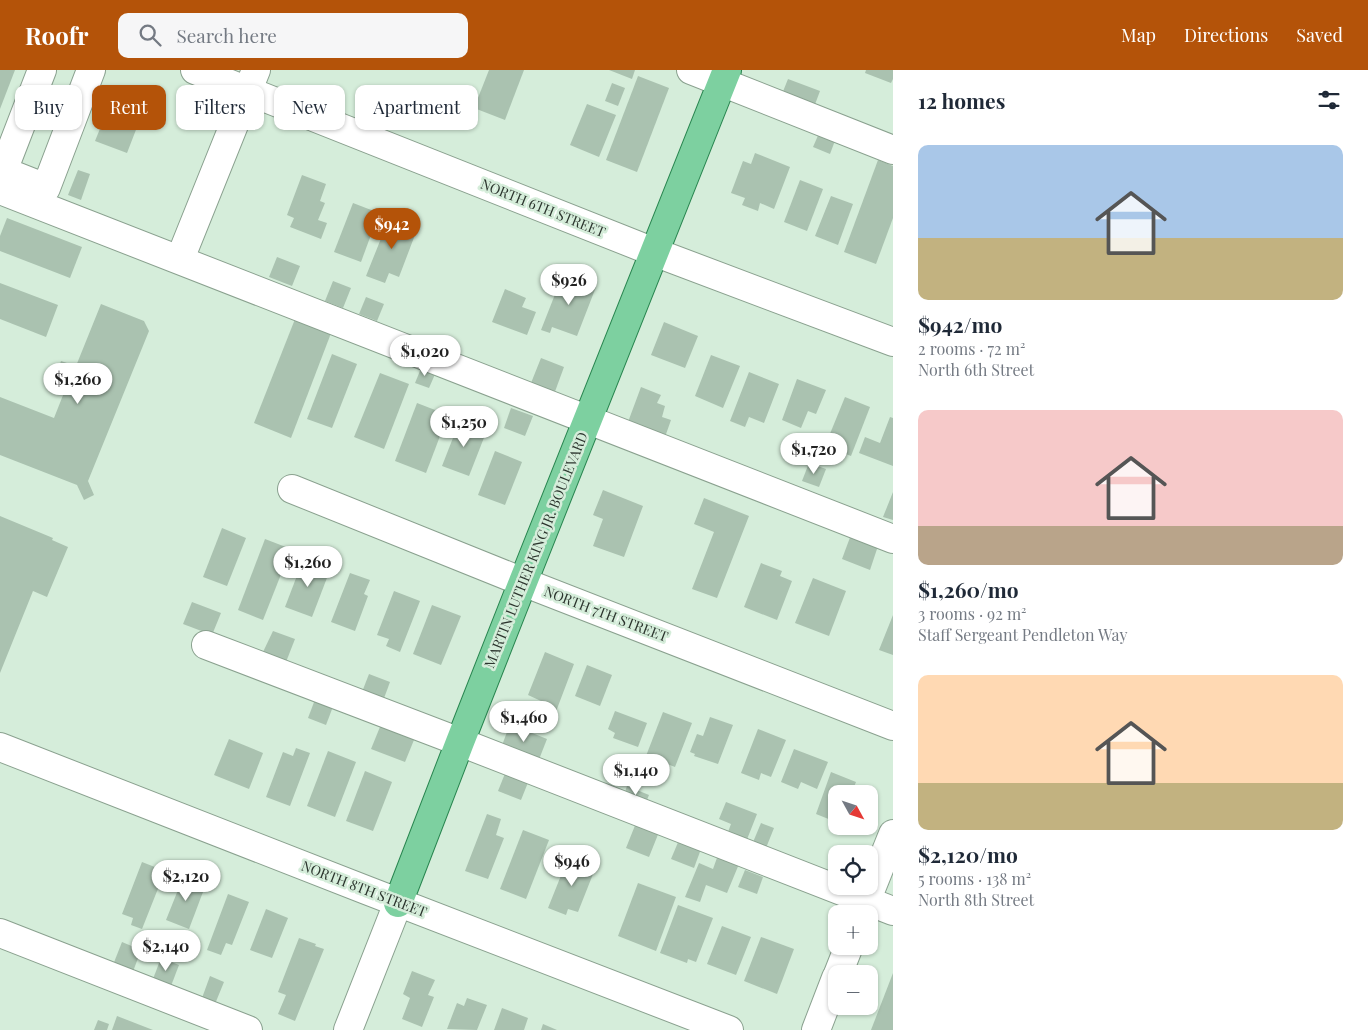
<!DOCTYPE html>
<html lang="en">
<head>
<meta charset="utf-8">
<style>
	:root { --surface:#fff; --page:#f6f6f7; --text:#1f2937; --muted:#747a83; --accent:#b45309 }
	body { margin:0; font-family:"Playfair Display",serif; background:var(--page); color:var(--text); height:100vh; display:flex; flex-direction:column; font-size:19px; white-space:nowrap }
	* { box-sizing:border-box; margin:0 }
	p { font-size:16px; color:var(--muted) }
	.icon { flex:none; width:28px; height:28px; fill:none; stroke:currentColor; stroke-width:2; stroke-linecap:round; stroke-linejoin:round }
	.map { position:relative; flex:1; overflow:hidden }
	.details { display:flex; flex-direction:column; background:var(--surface); width:475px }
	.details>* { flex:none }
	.top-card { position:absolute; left:15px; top:15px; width:475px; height:45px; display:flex; gap:10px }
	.needle { width:32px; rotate:130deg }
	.tools { position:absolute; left:828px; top:715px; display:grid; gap:10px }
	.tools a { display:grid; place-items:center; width:50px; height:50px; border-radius:10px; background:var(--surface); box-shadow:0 1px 4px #0004; font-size:25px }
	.price { position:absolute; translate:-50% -42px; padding:0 11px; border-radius:18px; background:#fff; color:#222; font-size:16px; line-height:32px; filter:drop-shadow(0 1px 2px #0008) }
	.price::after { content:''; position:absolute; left:50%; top:30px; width:15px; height:11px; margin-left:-8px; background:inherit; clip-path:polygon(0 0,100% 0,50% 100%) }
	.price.active { background:var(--accent); color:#fff }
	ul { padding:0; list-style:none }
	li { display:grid; align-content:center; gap:10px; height:265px; padding:0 25px }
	li span { display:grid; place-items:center; height:155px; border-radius:10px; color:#555 }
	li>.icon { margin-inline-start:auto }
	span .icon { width:90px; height:90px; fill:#fffc; stroke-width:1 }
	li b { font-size:21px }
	h2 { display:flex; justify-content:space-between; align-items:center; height:60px; padding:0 25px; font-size:21px }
	.pill { padding:0 18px; border-radius:10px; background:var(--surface); box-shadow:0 1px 4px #0004; font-size:18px; line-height:45px }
	.pill.active { background:var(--accent); color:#fff }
	header { display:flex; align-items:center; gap:30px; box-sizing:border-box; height:70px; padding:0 25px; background:var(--accent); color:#fff }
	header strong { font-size:24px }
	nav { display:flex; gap:28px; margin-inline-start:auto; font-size:18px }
	.search { width:350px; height:45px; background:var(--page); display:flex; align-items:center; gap:12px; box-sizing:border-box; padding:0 18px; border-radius:10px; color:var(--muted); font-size:19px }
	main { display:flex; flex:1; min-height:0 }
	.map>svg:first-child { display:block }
	.building { fill:#aac2b0 }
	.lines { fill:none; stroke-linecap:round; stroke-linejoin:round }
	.minor-casing { stroke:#8aa18f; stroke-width:30 }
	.major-casing { stroke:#28854f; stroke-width:30 }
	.minor { stroke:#fff; stroke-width:28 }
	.major { stroke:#7dd0a0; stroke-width:28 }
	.labels { text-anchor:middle; stroke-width:5; stroke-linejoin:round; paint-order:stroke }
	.street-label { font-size:14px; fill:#2b342d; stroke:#d5edda }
</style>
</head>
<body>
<header>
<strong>Roofr</strong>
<div class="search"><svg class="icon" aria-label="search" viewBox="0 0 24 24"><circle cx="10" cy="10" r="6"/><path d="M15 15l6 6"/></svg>Search here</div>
<nav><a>Map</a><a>Directions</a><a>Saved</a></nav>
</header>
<main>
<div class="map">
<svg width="893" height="960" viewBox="0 0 893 960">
	<rect width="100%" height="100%" fill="#d5edda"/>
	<!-- building -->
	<g class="building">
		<polygon points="0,0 15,0 0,39"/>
		<polygon points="489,0 524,0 505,50 474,38"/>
		<polygon points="609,0 635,0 632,9"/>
		<polygon points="866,0 893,0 893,9 891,13 865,3"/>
		<polygon points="638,6 669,18 637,102 606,90"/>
		<polygon points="788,9 820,21 814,37 782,24"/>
		<polygon points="612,13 625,18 618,36 605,31"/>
		<polygon points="587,34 616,45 599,87 570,75"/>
		<polygon points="106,44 118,48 119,44 139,52 127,83 95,71"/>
		<polygon points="820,61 836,68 830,84 813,77"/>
		<polygon points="755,83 790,97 774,139 760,133 758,141 742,135 745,128 731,123 743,91 751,94"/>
		<polygon points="878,90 893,96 893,148 876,194 844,182"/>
		<polygon points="78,100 90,104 81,130 68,125"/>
		<polygon points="302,105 326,114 320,131 325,133 318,150 327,153 321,169 290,157 294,148 287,145"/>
		<polygon points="800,110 823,119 807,161 784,152"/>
		<polygon points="831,126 853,134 838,175 815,166"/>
		<polygon points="353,133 379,143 361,192 334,182"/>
		<polygon points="390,146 418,157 399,207 389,203 385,213 366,206"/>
		<polygon points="7,148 82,177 70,208 0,181 0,166"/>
		<polygon points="277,187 300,196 292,216 269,207"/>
		<polygon points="563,204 596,217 577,266 552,257 550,263 541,260"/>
		<polygon points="333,211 351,218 343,238 325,231"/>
		<polygon points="0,213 58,235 46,267 0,249"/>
		<polygon points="505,219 526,228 522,237 536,242 527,265 492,252"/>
		<polygon points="366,227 384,234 377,251 359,244"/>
		<polygon points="101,234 144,251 149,261 88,411 94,425 84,430 77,415 0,385 0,327 54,348 71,305 58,300 61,291 76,296"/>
		<polygon points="297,244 333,258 291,368 254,353"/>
		<polygon points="664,252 698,266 685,298 651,285"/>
		<polygon points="332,284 357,294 332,358 307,349"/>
		<polygon points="711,285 740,296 723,338 695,326"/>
		<polygon points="541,288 564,297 553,327 529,318"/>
		<polygon points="422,296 436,302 429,318 415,313"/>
		<polygon points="749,302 779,314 764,353 749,347 745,357 730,351"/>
		<polygon points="380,303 409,314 384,379 354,367"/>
		<polygon points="797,309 826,320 816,344 808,341 801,358 782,350"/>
		<polygon points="641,317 661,325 657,333 665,336 662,347 671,350 665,367 628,352"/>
		<polygon points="845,327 870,337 851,386 825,376"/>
		<polygon points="417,333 448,345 426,403 395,391"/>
		<polygon points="511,338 533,346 525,366 504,358"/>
		<polygon points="890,347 893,348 893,396 859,383 865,367 880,373"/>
		<polygon points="460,350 487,360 469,406 442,396"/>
		<polygon points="495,381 522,392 505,435 478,425"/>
		<polygon points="809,393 826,399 819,417 802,411"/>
		<polygon points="603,420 643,436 624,487 593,476 603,449 593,445"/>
		<polygon points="893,422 893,450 883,447"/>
		<polygon points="704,428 749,446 717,528 692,519 714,462 694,454"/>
		<polygon points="0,446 53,468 52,470 68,477 47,527 33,521 0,603"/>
		<polygon points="222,458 246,468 227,516 203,507"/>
		<polygon points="852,462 879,473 870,500 842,489"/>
		<polygon points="265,469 291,479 263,550 238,540"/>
		<polygon points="303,490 330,500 312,547 285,537"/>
		<polygon points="761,493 782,501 780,506 792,511 777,550 744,537"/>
		<polygon points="350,503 370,510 364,524 368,526 355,561 331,552"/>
		<polygon points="813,508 846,521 829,566 795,553"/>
		<polygon points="394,521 420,531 400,582 386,576 389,569 377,565"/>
		<polygon points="192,532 221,543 212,565 183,554"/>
		<polygon points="432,535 461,546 441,595 413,584"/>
		<polygon points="893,545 893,585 879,580"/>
		<polygon points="273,561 295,569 286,592 263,582"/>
		<polygon points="545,582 574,594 549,660 532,653 541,631 528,625"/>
		<polygon points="587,595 612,605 600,636 575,626"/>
		<polygon points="369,604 390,612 383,631 362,622"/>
		<polygon points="316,627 334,634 326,655 308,648"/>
		<polygon points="615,641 647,653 638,677 613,668 615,663 608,659"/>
		<polygon points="663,642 692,653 675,697 646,686"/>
		<polygon points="710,647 733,655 718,694 694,686 695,684 690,682 697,664 703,666"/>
		<polygon points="382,652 416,665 405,692 371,679"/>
		<polygon points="510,654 547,669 538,692 501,678"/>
		<polygon points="758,659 786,670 771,707 761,703 759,710 741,703"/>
		<polygon points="229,669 263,683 249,719 214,705"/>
		<polygon points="296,678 310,683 290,736 266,727 283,682 293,686"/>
		<polygon points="794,679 828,692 817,719 801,712 798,719 781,712"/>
		<polygon points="328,681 356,692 335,747 307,736"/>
		<polygon points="365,701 392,712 373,761 346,751"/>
		<polygon points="506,701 529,710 521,730 498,721"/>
		<polygon points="831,702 856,712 851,724 836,724 836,752 816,744"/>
		<polygon points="627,716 649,725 644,737 623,728"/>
		<polygon points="726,732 757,744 744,777 725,770 731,754 719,749"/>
		<polygon points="487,744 501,749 496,765 504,768 488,809 465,801"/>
		<polygon points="636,753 659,762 649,787 626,778"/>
		<polygon points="761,753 774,758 764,783 751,777"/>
		<polygon points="523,760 549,770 526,829 500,819"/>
		<polygon points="679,770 701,779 694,798 671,789"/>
		<polygon points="718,785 739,794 727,823 706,815 700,832 685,827 699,793 713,799"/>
		<polygon points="568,788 595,799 578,842 568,839 566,845 548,838"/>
		<polygon points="142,792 165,801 142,859 131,855 133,848 122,844"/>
		<polygon points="745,800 763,807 757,824 738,817"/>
		<polygon points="184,805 206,814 189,859 166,850"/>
		<polygon points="638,813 676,827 656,881 618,866"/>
		<polygon points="228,824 249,832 232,875 226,873 221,885 207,880"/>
		<polygon points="678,835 713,848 696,892 688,889 687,893 660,883"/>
		<polygon points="266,839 288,848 272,888 250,880"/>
		<polygon points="722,856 751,867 736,905 707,894"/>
		<polygon points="761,867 794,879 777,924 744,911"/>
		<polygon points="299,868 316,874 315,876 324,879 295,951 278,944 286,925 278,922"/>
		<polygon points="122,872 141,880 131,907 111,900"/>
		<polygon points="161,888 179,895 171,916 153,909"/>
		<polygon points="412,901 435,910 428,925 434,927 422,957 402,949 410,928 403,924"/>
		<polygon points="893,903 893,960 871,960"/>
		<polygon points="210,906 224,912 215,934 202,928"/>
		<polygon points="467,928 487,935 477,960 447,959 457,933 464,936"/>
		<polygon points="502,938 528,948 524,960 494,960"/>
		<polygon points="117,946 153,960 112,960"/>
		<polygon points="98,950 109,954 107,960 94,960"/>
		<polygon points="543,954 557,960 541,960"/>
	</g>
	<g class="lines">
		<defs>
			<g id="minor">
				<polyline points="42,0 3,101 46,118 91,0"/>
				<polyline points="195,0 654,182 893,272"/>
				<polyline points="691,0 893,80"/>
				<polyline points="0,120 893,469"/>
				<polyline points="180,189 256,0"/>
				<polyline points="292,419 523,512 893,656"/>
				<polyline points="206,575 460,672 893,841"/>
				<polyline points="0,677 366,820 729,960"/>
				<polyline points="861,844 893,764"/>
				<polyline points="0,863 248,960"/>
				<polyline points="838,904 849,876"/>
				<polyline points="348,960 398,833"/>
				<polyline points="816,960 836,908"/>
			</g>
			<polyline id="major" points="398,833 460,672 523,512 727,0"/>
		</defs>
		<!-- minor casing -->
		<use href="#minor" class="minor-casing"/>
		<!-- major casing -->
		<use href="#major" class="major-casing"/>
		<!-- minor -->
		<use href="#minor" class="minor"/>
		<!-- major -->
		<use href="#major" class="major"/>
	</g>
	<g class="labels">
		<!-- street labels -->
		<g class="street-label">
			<text transform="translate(543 138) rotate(22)" y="5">NORTH 6TH STREET</text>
			<text transform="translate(536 480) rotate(-68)" y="5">MARTIN LUTHER KING JR. BOULEVARD</text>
			<text transform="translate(606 544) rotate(21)" y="5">NORTH 7TH STREET</text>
			<text transform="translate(364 819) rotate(21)" y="5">NORTH 8TH STREET</text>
		</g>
	</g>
</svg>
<div class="tools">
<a><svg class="needle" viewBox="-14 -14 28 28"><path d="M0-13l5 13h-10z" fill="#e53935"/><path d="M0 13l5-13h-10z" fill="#747a83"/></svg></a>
<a><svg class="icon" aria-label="locate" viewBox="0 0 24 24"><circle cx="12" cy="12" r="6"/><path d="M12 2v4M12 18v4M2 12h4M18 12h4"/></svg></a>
<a>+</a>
<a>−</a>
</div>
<b class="price active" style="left:392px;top:180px">$942</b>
<b class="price" style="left:569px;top:236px">$926</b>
<b class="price" style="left:425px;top:307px">$1,020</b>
<b class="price" style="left:78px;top:335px">$1,260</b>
<b class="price" style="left:464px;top:378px">$1,250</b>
<b class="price" style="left:814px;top:405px">$1,720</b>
<b class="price" style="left:308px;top:518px">$1,260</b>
<b class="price" style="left:524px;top:673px">$1,460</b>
<b class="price" style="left:636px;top:726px">$1,140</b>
<b class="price" style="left:572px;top:817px">$946</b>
<b class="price" style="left:186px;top:832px">$2,120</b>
<b class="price" style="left:166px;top:902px">$2,140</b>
<div class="top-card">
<a class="pill">Buy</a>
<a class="pill active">Rent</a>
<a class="pill">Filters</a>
<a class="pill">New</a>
<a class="pill">Apartment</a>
</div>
</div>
<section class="details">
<h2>12 homes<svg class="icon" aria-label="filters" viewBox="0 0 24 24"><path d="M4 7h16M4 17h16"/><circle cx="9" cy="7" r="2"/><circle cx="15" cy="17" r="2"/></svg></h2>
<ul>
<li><span style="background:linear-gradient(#a9c7e8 60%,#c2b280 0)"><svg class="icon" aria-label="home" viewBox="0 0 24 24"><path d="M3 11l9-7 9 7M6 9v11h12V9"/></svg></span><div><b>$942/mo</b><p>2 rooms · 72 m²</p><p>North 6th Street</p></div></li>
<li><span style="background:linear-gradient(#f6c9c9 75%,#b9a48a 0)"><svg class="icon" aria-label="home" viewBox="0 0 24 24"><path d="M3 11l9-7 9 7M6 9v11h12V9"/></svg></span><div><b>$1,260/mo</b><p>3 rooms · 92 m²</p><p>Staff Sergeant Pendleton Way</p></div></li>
<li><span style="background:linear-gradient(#ffd9b3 70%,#c2b280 0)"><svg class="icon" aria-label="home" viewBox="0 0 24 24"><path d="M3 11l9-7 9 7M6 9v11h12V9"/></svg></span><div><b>$2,120/mo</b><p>5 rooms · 138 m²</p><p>North 8th Street</p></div></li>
</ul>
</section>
</main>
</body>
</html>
